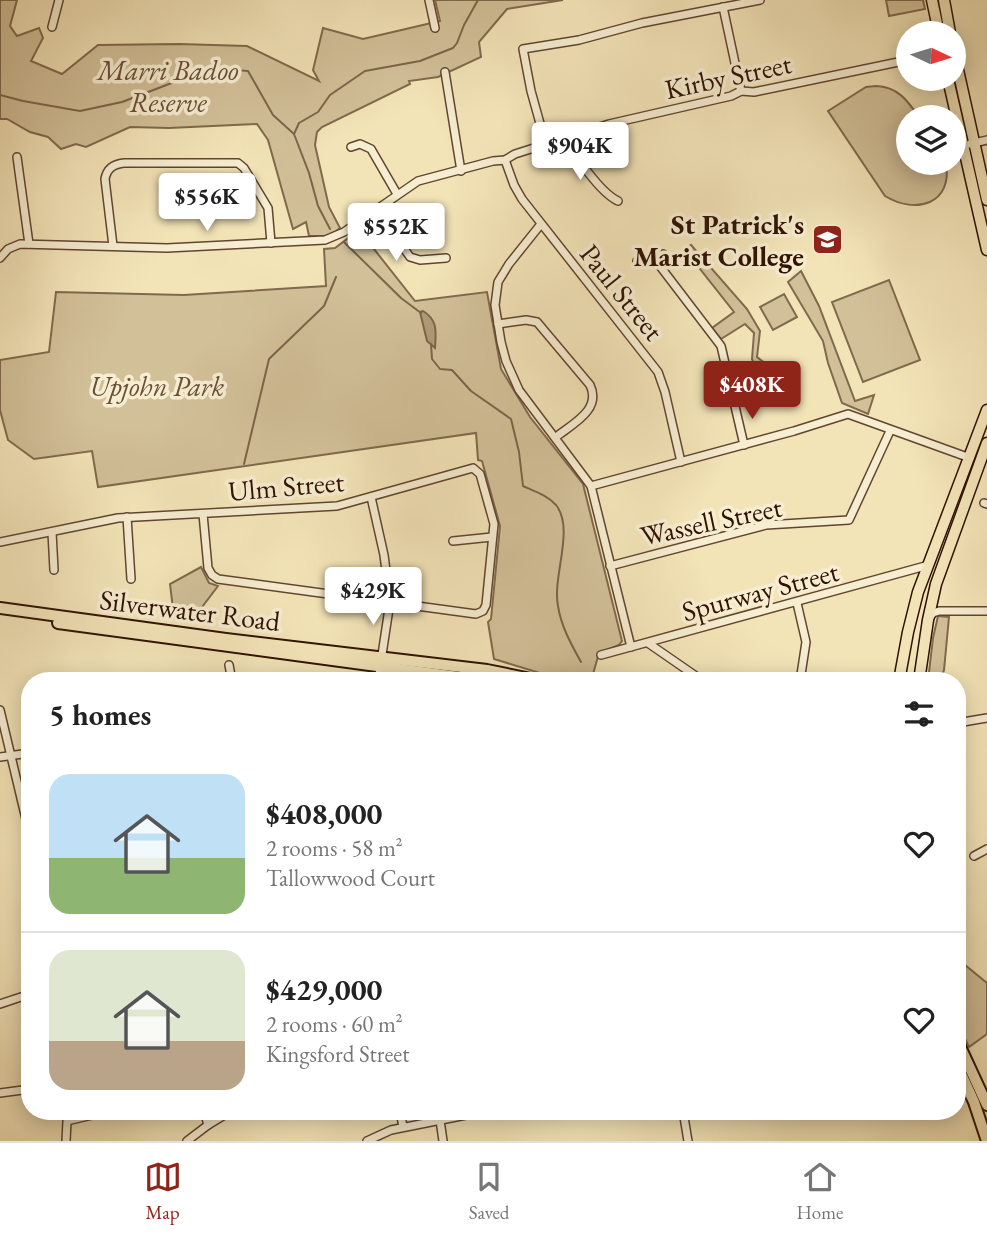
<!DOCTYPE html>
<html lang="en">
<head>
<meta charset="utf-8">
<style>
	:root { --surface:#fff; --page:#f6f6f6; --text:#222; --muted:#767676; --line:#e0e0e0; --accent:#8f2418 }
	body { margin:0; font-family:"EB Garamond",serif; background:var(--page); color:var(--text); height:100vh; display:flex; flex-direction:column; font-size:26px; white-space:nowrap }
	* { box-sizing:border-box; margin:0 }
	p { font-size:23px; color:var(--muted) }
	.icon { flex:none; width:38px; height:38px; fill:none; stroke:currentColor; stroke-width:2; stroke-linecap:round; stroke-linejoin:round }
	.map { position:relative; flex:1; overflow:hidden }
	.side { position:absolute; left:21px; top:672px; width:945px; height:448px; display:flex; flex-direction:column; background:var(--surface); border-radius:28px; box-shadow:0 4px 18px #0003 }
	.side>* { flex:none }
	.needle { width:46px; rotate:94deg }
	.buttons { position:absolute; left:896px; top:21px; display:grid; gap:14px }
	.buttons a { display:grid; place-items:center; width:70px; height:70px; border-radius:50%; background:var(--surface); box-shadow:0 4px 18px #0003; font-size:35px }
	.price { position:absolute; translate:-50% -60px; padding:0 16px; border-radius:7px; background:#fff; color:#222; font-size:23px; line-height:46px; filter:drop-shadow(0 2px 4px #0008) }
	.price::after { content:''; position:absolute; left:50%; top:42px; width:21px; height:16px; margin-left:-10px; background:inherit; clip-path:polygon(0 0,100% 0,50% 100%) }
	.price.on { background:var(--accent); color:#fff }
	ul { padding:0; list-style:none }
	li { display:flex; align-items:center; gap:21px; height:175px; padding:0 28px }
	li+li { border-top:2px solid var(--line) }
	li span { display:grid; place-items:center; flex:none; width:196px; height:140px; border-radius:21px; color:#555 }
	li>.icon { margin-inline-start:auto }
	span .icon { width:84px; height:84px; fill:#fffc; stroke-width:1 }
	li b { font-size:30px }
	h2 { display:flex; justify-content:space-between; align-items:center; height:84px; padding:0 28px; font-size:30px }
	.tab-bar { display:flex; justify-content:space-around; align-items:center; height:98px; border-top:2px solid var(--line); background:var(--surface); font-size:19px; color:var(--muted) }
	.tab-bar a { display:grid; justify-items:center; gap:4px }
	.tab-bar .on { color:var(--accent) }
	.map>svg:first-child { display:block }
	.green { fill:#d2c099; stroke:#80694d; stroke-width:2 }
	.water { fill:#b09d7a; stroke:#7c654a; stroke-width:2 }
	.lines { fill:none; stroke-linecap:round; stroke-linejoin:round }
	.stream { stroke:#7c654a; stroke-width:2 }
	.minor-casing { stroke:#60462f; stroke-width:10 }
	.major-casing { stroke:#2f1201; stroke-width:13 }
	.highway-casing { stroke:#2f1201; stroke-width:14 }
	.minor { stroke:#f7edd1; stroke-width:7 }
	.major { stroke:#f3e4b8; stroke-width:10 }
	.highway { stroke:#f3e4b8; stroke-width:10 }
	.labels { text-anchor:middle; stroke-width:7; stroke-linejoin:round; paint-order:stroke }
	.park-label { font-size:28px; font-style:italic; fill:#684f36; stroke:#f7edd1 }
	.street-label { font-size:28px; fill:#2f1201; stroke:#f7edd1 }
	.poi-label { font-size:28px; font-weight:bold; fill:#2f1201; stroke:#f7edd1; text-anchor:end }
</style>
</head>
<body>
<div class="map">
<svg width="987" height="1141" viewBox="0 0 987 1141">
	<rect width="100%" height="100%" fill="#f3e4b8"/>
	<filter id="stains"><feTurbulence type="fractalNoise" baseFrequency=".00286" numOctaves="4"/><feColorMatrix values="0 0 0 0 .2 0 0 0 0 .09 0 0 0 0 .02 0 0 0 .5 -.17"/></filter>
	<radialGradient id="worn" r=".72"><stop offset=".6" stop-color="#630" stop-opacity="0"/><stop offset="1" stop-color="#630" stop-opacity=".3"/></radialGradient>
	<!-- green -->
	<g class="green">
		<polygon points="0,0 17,0 10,26 17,36 39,28 43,38 31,61 62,74 98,45 179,44 247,46 319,81 313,70 323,28 363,39 440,21 435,0 563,0 507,9 479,42 481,57 438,77 409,81 410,84 322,127 317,132 315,145 329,207 340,228 330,236 309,236 306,222 293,229 268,140 257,124 169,128 130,127 86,147 76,144 61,149 48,137 30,132 7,119 0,119"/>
		<polygon points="886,0 923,0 925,9 889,16"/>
		<path d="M876,86c22,1 31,14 43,31h-11v46h38c7,41 -30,52 -61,33l-57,-85 38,-24z"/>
		<polygon points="359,230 415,301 487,292 501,369 530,417 583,484 622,641 619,645 599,653 591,681 566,681 494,659 488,622 491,619 500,526 482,461 478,460 476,433 98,487 92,451 34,459 8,440 0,410 0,360 49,352 56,292 184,295 326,286 324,249 335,248"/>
		<polygon points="691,245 747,309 760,331 757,357 766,364 782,363 780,371 760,381 752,359 754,333 745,324 721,339 712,328 734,312 685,250"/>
		<polygon points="801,271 819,306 855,401 874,395 868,414 842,403 828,363 823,341 788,282"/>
		<polygon points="889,280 920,360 863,382 832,302"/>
		<polygon points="784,294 797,317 773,330 760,307"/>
		<polygon points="201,567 209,583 218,586 193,619 174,617 170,584"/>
		<polygon points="938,616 949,617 944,670 940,681 928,681 933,638"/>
		<polygon points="957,932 965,965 987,983 987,1034 969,1047 957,1022"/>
	</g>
	<!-- water -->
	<path class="water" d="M423,311c15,9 13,21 12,37l-8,-7 -7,-29z"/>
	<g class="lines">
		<!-- stream -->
		<g class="stream">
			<polyline points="0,95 23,101 80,111 122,102 211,68 248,71 273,115 294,134 299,123 318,112 330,95 365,71 420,61 453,48 457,43 464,25 478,0"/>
			<polyline points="294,134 309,173 318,206 330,229"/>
			<polyline points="344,242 401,298 421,313"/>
			<path d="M431,344l1,15 8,10 12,1 19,21 40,28 8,33 4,34c11,5 24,9 33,19 19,24 -4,72 2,101 3,20 13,38 23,56"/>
			<polyline points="244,464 269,359 324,306 336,277"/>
		</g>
		<defs>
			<g id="minor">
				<polyline points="429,0 435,28"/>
				<polyline points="723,7 741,91"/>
				<polyline points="52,27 59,0"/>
				<polyline points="445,72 461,171"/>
				<path d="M567,138c7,18 34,55 51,63"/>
				<polyline points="970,144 987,140"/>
				<polyline points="546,145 531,91 523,49 579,40 642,23 760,0"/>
				<polyline points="351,147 360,144 371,149 397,194"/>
				<polyline points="17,157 29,244"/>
				<polyline points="505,160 514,185 522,199 658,372 665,392 681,462"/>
				<polyline points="377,210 410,257 420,260 446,258"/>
				<polyline points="541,224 509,264 498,282 495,305 501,342 506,361 519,390 591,486 631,647"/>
				<path d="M113,246l-8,-67c2,-11 9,-15 19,-16h114l6,5 24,40 3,35"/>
				<polyline points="663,254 653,257 721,346 744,445"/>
				<polyline points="0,258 8,249 20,244 167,248 325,240 344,232 418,181 493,161 505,160 515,154 609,124 731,96 741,91 754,92 908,60"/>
				<polyline points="637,261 653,257"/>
				<path d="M498,324l28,-4 11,2 53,63c12,25 -18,39 -34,52"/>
				<polyline points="591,486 794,431 848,414 970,458"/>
				<polyline points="371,497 384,555 390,602 378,681"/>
				<polyline points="984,503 987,504"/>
				<polyline points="127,517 131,579"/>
				<polyline points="52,532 54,570"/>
				<polyline points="453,541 492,537"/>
				<polyline points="0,542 118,518 337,506 473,468 480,474 494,524 486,605 483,611 476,614 218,579 212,575 208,568 203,514"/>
				<polyline points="610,566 766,525 849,520 890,431"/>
				<polyline points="797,603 806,642 800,681"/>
				<polyline points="928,620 933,613 939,611 987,611"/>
				<polyline points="648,643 703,681"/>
				<polyline points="601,655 929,565"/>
				<polyline points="229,665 232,681"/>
				<polyline points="0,710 30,836"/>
				<polyline points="957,723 987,718"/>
				<polyline points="0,757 30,753"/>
				<polyline points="974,856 987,849"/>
				<polyline points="0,1004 30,994"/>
				<polyline points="0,1093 30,1089"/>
				<polyline points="204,1111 208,1125"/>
				<polyline points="400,1111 403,1127"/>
				<polyline points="683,1111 688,1141"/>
				<polyline points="440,1120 443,1141"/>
				<polyline points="66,1141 67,1121 109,1111"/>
				<polyline points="187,1141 208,1125 231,1111"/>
				<polyline points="367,1141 391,1130 486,1111"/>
			</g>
			<g id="major">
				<polyline points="932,0 939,33"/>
				<polyline points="944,0 950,33"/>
				<polyline points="954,52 987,200"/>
				<polyline points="948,79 987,250"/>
				<polyline points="899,681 908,632 918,592 987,410"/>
				<polyline points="919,681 928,620 936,584 987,443"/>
			</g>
			<g id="highway">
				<polyline points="0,608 226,639 487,670 541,681"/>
				<polyline points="58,623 488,681"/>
				<polyline points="957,1040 987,1105"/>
				<polyline points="957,1065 974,1102 987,1141"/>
			</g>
		</defs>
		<!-- minor casing -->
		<use href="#minor" class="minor-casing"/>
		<!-- major casing -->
		<use href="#major" class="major-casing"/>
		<!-- highway casing -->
		<use href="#highway" class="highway-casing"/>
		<!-- minor -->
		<use href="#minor" class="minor"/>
		<!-- major -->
		<use href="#major" class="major"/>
		<!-- highway -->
		<use href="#highway" class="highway"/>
	</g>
	<!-- icons -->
	<defs>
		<symbol id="school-square" viewBox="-11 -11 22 22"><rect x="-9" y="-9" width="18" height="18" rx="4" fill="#8f2418" stroke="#f7edd1"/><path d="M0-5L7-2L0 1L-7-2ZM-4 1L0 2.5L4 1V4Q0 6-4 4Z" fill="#fff"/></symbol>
	</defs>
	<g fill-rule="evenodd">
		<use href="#school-square" x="810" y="222" width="35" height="35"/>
	</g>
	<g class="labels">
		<!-- park labels -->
		<g class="park-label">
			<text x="168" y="80">Marri Badoo<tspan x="168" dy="32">Reserve</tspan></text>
			<text x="157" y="396">Upjohn Park</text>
		</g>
		<!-- street labels -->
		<g class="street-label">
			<text transform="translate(728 76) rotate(-12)" y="10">Kirby Street</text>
			<text transform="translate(622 292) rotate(51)" y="10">Paul Street</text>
			<text transform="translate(286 486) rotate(-5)" y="10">Ulm Street</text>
			<text transform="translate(711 521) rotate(-12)" y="10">Wassell Street</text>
			<text transform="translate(760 591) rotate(-15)" y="10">Spurway Street</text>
			<text transform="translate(190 610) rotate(7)" y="10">Silverwater Road</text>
		</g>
		<!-- poi labels -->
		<g class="poi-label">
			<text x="804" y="234">St Patrick's<tspan x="804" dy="32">Marist College</tspan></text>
		</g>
	</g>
	<rect width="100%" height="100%" filter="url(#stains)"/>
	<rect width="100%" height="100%" fill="url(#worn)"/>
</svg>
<div class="buttons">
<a><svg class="needle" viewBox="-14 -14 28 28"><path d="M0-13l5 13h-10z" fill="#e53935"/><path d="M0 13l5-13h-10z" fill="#767676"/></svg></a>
<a><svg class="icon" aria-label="layers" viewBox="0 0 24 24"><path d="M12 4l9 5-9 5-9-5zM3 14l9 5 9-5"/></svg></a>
</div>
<b class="price" style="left:580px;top:182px">$904K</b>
<b class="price" style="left:207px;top:233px">$556K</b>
<b class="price" style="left:396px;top:263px">$552K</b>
<b class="price on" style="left:752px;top:421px">$408K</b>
<b class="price" style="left:373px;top:627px">$429K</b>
<section class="side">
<h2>5 homes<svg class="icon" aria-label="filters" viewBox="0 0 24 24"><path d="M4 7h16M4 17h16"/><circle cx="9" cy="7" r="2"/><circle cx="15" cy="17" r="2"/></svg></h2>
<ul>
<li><span style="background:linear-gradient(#bfe0f5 60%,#8fb573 0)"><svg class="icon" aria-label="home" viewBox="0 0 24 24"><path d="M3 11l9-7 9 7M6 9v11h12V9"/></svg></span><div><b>$408,000</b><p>2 rooms · 58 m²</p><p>Tallowwood Court</p></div><svg class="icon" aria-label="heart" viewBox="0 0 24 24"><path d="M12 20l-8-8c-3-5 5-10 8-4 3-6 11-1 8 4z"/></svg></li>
<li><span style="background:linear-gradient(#dfe7d0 65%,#b9a48a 0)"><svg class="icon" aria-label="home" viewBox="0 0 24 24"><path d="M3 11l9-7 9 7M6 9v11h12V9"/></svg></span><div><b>$429,000</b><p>2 rooms · 60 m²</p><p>Kingsford Street</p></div><svg class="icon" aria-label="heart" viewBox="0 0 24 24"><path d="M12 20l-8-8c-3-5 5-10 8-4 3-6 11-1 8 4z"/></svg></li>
</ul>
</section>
</div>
<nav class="tab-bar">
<a class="on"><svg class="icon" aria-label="map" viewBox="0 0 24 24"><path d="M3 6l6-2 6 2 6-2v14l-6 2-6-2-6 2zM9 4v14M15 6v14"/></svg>Map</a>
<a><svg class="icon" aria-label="saved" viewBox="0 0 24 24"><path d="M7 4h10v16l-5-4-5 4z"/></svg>Saved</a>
<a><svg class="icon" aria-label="home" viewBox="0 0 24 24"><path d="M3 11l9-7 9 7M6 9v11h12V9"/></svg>Home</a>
</nav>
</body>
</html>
